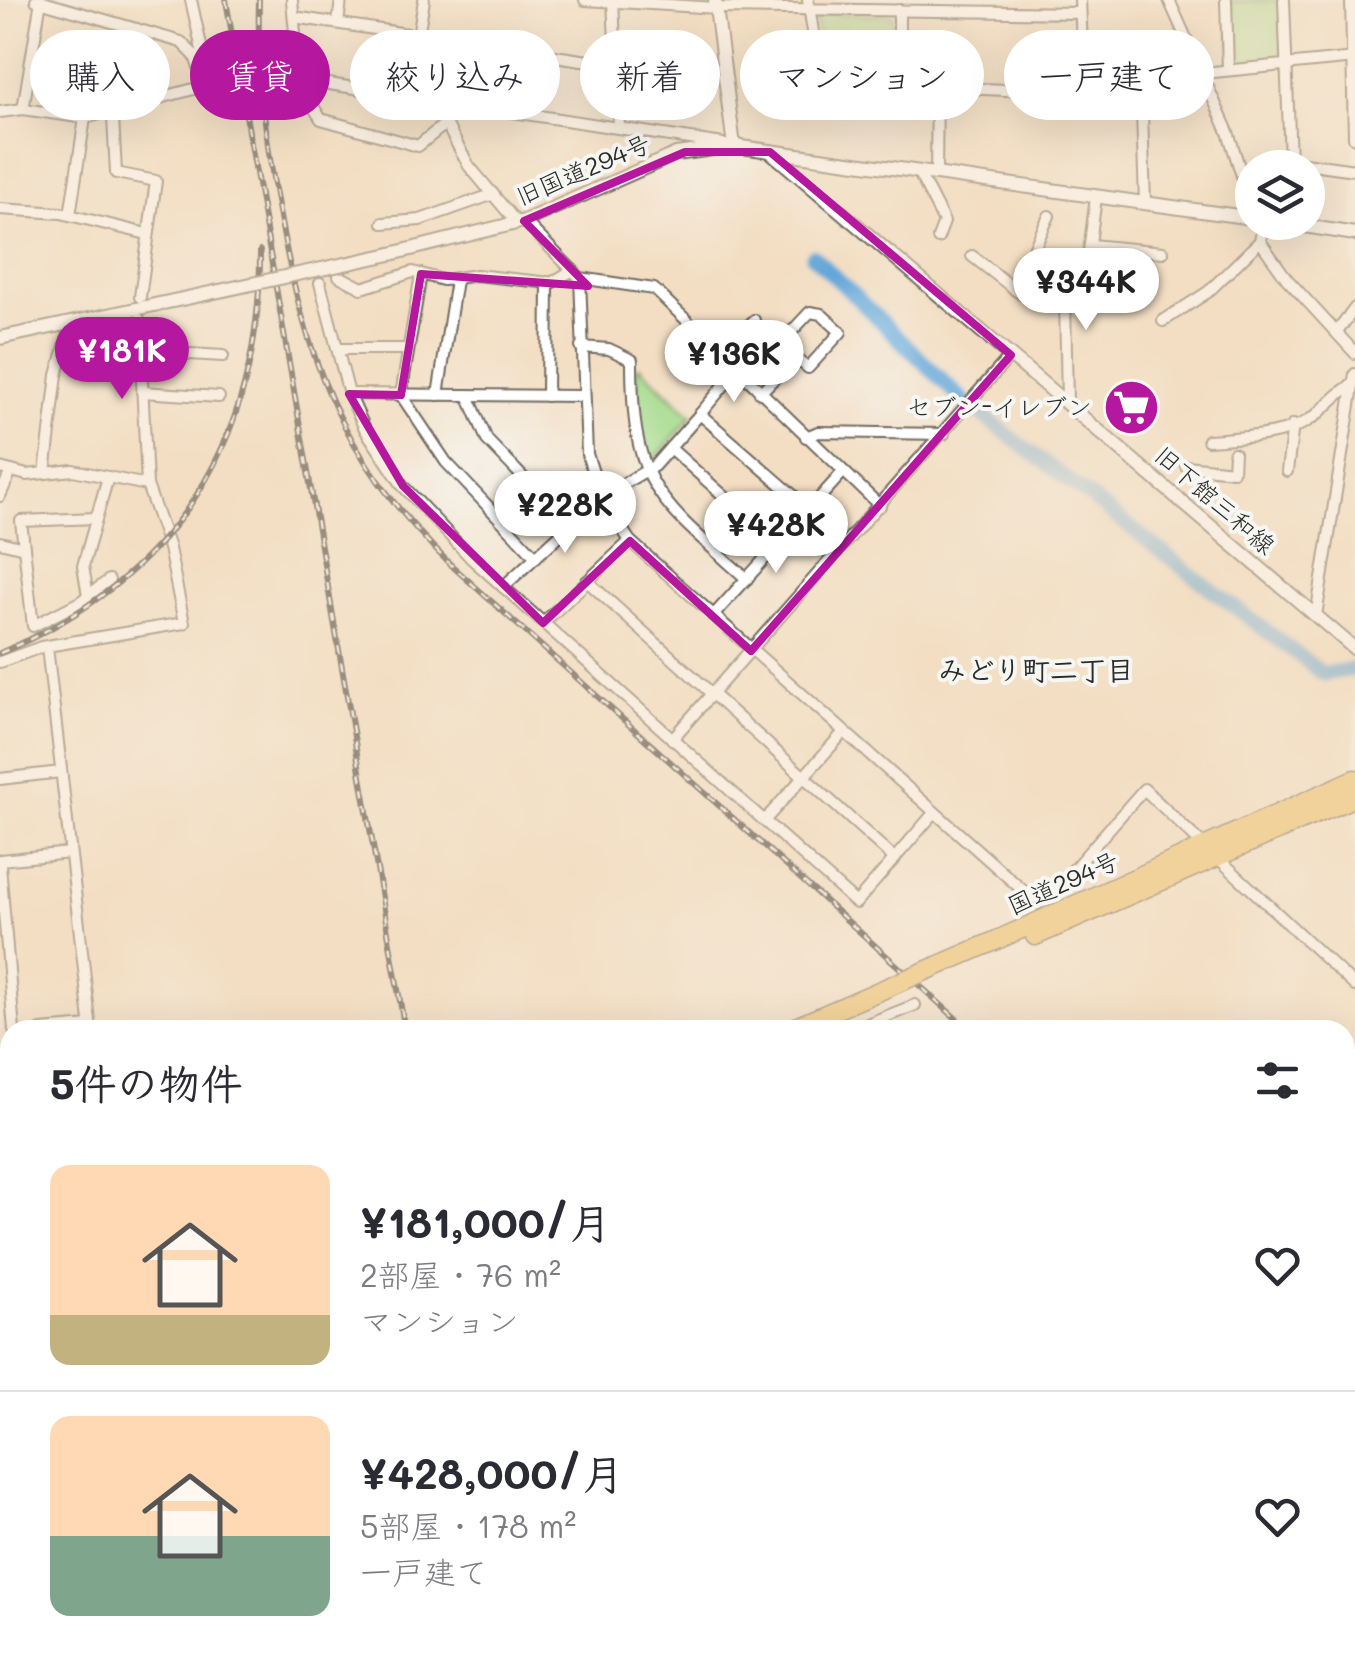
<!DOCTYPE html>
<html lang="ja">
<head>
<meta charset="utf-8">
<style>
	:root { --surface:#fff; --page:#f7f7f7; --text:#2b2b33; --muted:#7c7c81; --line:#e1e1e2; --accent:#b5179e }
	body { margin:0; font-family:Mali,"Klee One",sans-serif; background:var(--page); color:var(--text); height:100vh; display:flex; flex-direction:column; font-size:38px; white-space:nowrap }
	* { box-sizing:border-box; margin:0 }
	p { font-size:32px; color:var(--muted) }
	.icon { flex:none; width:55px; height:55px; fill:none; stroke:currentColor; stroke-width:2; stroke-linecap:round; stroke-linejoin:round }
	.map { position:relative; flex:1; overflow:hidden }
	.details { position:absolute; left:0px; top:1020px; width:1355px; height:642px; display:flex; flex-direction:column; background:var(--surface); border-radius:30px 30px 0 0; box-shadow:0 10px 40px #0002 }
	.details>* { flex:none }
	.guide { position:absolute; left:30px; top:30px; width:1295px; height:90px; display:flex; gap:20px }
	.controls { position:absolute; left:1235px; top:150px; display:grid; gap:20px }
	.controls a { display:grid; place-items:center; width:90px; height:90px; border-radius:50%; background:var(--surface); box-shadow:0 10px 40px #0002; font-size:50px }
	.price { position:absolute; translate:-50% -85px; padding:0 22px; border-radius:35px; background:#fff; color:#222; font-size:32px; line-height:65px; filter:drop-shadow(0 2px 5px #0008) }
	.price::after { content:''; position:absolute; left:50%; top:60px; width:30px; height:22px; margin-left:-15px; background:inherit; clip-path:polygon(0 0,100% 0,50% 100%) }
	.price.on { background:var(--accent); color:#fff }
	ul { padding:0; list-style:none }
	li { display:flex; align-items:center; gap:30px; height:250px; padding:0 50px }
	li+li { border-top:2px solid var(--line) }
	li span { display:grid; place-items:center; flex:none; width:280px; height:200px; border-radius:20px; color:#555 }
	li>.icon { margin-inline-start:auto }
	span .icon { width:120px; height:120px; fill:#fffc; stroke-width:1 }
	li b { font-size:42px }
	h2 { display:flex; justify-content:space-between; align-items:center; height:120px; padding:0 50px; font-size:42px }
	.pill { padding:0 35px; border-radius:45px; background:var(--surface); box-shadow:0 10px 40px #0002; font-size:35px; line-height:90px }
	.pill.on { background:var(--accent); color:#fff }
	.map>svg:first-child { display:block }
	.green { fill:#a5da8a; stroke:#68825a; stroke-width:2.5 }
	.lines { fill:none; stroke-linecap:round; stroke-linejoin:round }
	.river { stroke:#64a7d8; stroke-width:15 }
	.minor-casing { stroke:#716a60; stroke-width:14 }
	.tertiary-casing { stroke:#716a60; stroke-width:16 }
	.trunk-casing { stroke:#716a60; stroke-width:21 }
	.minor { stroke:#fff; stroke-width:10 }
	.tertiary { stroke:#fff; stroke-width:12 }
	.trunk { stroke:#f0c469; stroke-width:18 }
	.rail-casing { stroke:#2b2b2b; stroke-width:6 }
	.rail { stroke:#f6f6f2; stroke-width:2.5; stroke-dasharray:8; stroke-linecap:butt }
	.tertiary-bridge-casing { stroke:#716a60; stroke-width:16; stroke-linecap:butt }
	.trunk-bridge-casing { stroke:#716a60; stroke-width:21; stroke-linecap:butt }
	.tertiary-bridge { stroke:#fff; stroke-width:12 }
	.trunk-bridge { stroke:#f0c469; stroke-width:18 }
	.marked { fill:none; stroke:#b5179e; stroke-width:8; stroke-linejoin:round }
	.labels { text-anchor:middle; stroke-width:8; stroke-linejoin:round; paint-order:stroke }
	.street-label { font-size:25px; fill:#2b2b2b; stroke:#f6f6f2 }
	.poi-label { font-size:25px; fill:#2b2b2b; stroke:#f6f6f2; text-anchor:end }
	.neighbourhood-label { font-size:28px; font-weight:bold; fill:#2b2b2b; stroke:#f6f6f2 }
</style>
</head>
<body>
<div class="map">
<svg width="1355" height="1661" viewBox="0 0 1355 1661">
	<rect width="100%" height="100%" fill="#f6f6f2"/>
	<filter id="ink" filterUnits="userSpaceOnUse"><feTurbulence type="fractalNoise" baseFrequency=".01" numOctaves="2"/><feDisplacementMap in="SourceGraphic" scale="20" xChannelSelector="R" yChannelSelector="G"/><feConvolveMatrix kernelMatrix="1 2 1 2 8 2 1 2 1" color-interpolation-filters="sRGB"/></filter>
	<filter id="wash" filterUnits="userSpaceOnUse"><feTurbulence type="fractalNoise" baseFrequency=".0048" numOctaves="4" result="noise"/><feDisplacementMap in="SourceGraphic" scale="40" xChannelSelector="R" yChannelSelector="G"/><feGaussianBlur stdDeviation="2.25" result="paint"/><feColorMatrix in="noise" values="0 0 0 0 0 0 0 0 0 0 0 0 0 0 0 0 0 1.4 0 .05"/><feComposite in="paint" operator="in"/></filter>
	<g filter="url(#wash)">
		<rect width="100%" height="100%" fill="#f3dec3"/>
		<!-- green -->
		<g class="green">
			<polygon points="1281,0 1283,57 1278,62 1238,68 1232,64 1230,1"/>
			<polygon points="819,14 893,15 895,81 824,75 815,19"/>
			<polygon points="640,367 692,416 651,463 639,443 636,369"/>
		</g>
		<g class="lines">
			<!-- river -->
			<g class="river">
				<polyline points="813,256 963,400"/>
				<polyline points="974,409 1323,674 1355,669"/>
			</g>
		</g>
	</g>
	<g filter="url(#ink)">
		<g class="lines">
			<defs>
				<g id="minor">
					<polyline points="36,0 181,42 195,56 205,86"/>
					<polyline points="191,0 202,50 197,61"/>
					<polyline points="585,0 717,8 1080,13"/>
					<polyline points="613,0 619,127"/>
					<polyline points="808,0 821,82 1074,93 1203,73 1355,58"/>
					<polyline points="1080,0 1084,92"/>
					<polyline points="1169,0 1228,132 1252,207"/>
					<polyline points="1226,0 1228,70"/>
					<polyline points="1284,0 1290,161 1355,170"/>
					<polyline points="294,17 615,65"/>
					<polyline points="338,23 341,0"/>
					<polyline points="137,29 112,99 116,173 156,181 140,297"/>
					<polyline points="289,78 297,55 292,0"/>
					<polyline points="296,79 321,119 418,146 445,124"/>
					<polyline points="1141,83 1145,203"/>
					<polyline points="899,85 899,10"/>
					<polyline points="408,97 424,0"/>
					<polyline points="433,100 469,166 517,223"/>
					<polyline points="23,109 41,0"/>
					<polyline points="0,112 23,109 85,118 205,86 272,84 289,78 723,144"/>
					<polyline points="522,112 529,53"/>
					<polyline points="918,171 944,222 938,238"/>
					<polyline points="936,173 937,87"/>
					<polyline points="0,209 61,213 147,234"/>
					<polyline points="70,215 85,118"/>
					<polyline points="524,221 580,278 654,289 880,506"/>
					<polyline points="1263,222 1260,241 1287,279 1355,353"/>
					<polyline points="383,223 420,220 494,194"/>
					<polyline points="1091,245 1163,252"/>
					<polyline points="972,256 1021,294 1065,299"/>
					<polyline points="421,274 401,395 446,462 536,557"/>
					<polyline points="339,276 362,288 413,272 443,280 476,275 551,283 573,270"/>
					<polyline points="580,278 587,454 601,497 630,541 1037,903 1057,888 1144,789 1204,846"/>
					<polyline points="320,283 349,394 365,429 403,486 472,559 856,903 934,813"/>
					<polyline points="1015,290 1049,216"/>
					<polyline points="1083,298 1096,197"/>
					<polyline points="1163,321 1208,292 1260,241"/>
					<polyline points="1337,332 1355,308"/>
					<path d="M581,347l28,2 23,11c0,126 24,138 115,219"/>
					<polyline points="338,349 408,349"/>
					<polyline points="139,351 223,356"/>
					<polyline points="722,356 754,320"/>
					<polyline points="142,392 219,397"/>
					<polyline points="760,393 795,357 781,343 810,312 821,314 841,332 808,368 795,357"/>
					<polyline points="349,394 581,396"/>
					<polyline points="438,395 456,280"/>
					<polyline points="468,395 487,440 569,525"/>
					<polyline points="547,396 548,282"/>
					<polyline points="1067,403 1065,299 1138,294"/>
					<polyline points="700,414 737,370"/>
					<polyline points="806,437 818,432 944,434"/>
					<path d="M1208,440c33,-3 79,-2 107,-24 12,-10 21,-21 35,-30"/>
					<polyline points="670,448 778,544"/>
					<polyline points="1186,466 1233,471 1234,453"/>
					<polyline points="0,468 27,475 73,470 147,485"/>
					<polyline points="1287,471 1293,425"/>
					<polyline points="45,473 57,375 72,323"/>
					<polyline points="0,496 11,471"/>
					<polyline points="96,518 21,521 33,626 80,602 109,580"/>
					<polyline points="0,542 24,548"/>
					<polyline points="587,581 895,859"/>
					<polyline points="503,587 601,497 654,466 700,414 809,509"/>
					<polyline points="88,596 83,566 108,477"/>
					<polyline points="713,616 843,472"/>
					<polyline points="1316,616 1355,374"/>
					<polyline points="543,623 630,541"/>
					<polyline points="47,647 91,1030"/>
					<polyline points="0,662 41,647 184,623 169,548 147,485 139,319"/>
					<polyline points="672,739 1011,355"/>
					<polyline points="0,779 61,772"/>
					<polyline points="764,821 843,733"/>
					<polyline points="1217,857 1355,986"/>
					<polyline points="0,860 70,853"/>
					<polyline points="0,865 14,1030"/>
					<polyline points="41,1030 90,1026"/>
					<polyline points="852,1030 915,1005"/>
					<polyline points="0,1121 10,1120"/>
					<polyline points="1355,1121 1348,1163 1355,1164"/>
					<polyline points="0,1294 10,1293"/>
					<polyline points="1345,1331 1355,1340"/>
					<polyline points="1345,1375 1355,1385"/>
					<polyline points="0,1378 9,1511"/>
					<polyline points="0,1603 10,1603"/>
					<polyline points="942,1652 944,1661"/>
					<polyline points="1341,1652 1342,1661"/>
					<polyline points="14,1661 15,1652"/>
				</g>
				<g id="tertiary">
					<polyline points="715,0 734,146"/>
					<polyline points="1352,0 1355,137"/>
					<polyline points="772,153 1355,649"/>
					<polyline points="1279,222 1355,234"/>
					<polyline points="391,254 524,221 676,154 734,146 1252,218"/>
					<polyline points="0,338 173,301"/>
				</g>
				<g id="trunk">
					<polyline points="1035,936 1355,797"/>
					<polyline points="997,940 1355,779"/>
					<polyline points="0,1201 10,1201"/>
					<polyline points="0,1214 10,1213"/>
				</g>
			</defs>
			<!-- minor casing -->
			<use href="#minor" class="minor-casing"/>
			<!-- tertiary casing -->
			<use href="#tertiary" class="tertiary-casing"/>
			<!-- trunk casing -->
			<use href="#trunk" class="trunk-casing"/>
			<!-- minor -->
			<use href="#minor" class="minor"/>
			<!-- tertiary -->
			<use href="#tertiary" class="tertiary"/>
			<!-- trunk -->
			<use href="#trunk" class="trunk"/>
			<defs>
				<g id="rail">
					<polyline points="226,0 405,1030"/>
					<path d="M259,0c-2,70 6,137 19,206 27,151 60,249 173,359l518,465"/>
					<path d="M0,653c177,-76 261,-211 260,-402"/>
					<polyline points="1345,1367 1355,1375"/>
					<polyline points="513,1652 514,1661"/>
				</g>
			</defs>
			<!-- rail casing -->
			<use href="#rail" class="rail-casing"/>
			<!-- rail -->
			<use href="#rail" class="rail"/>
			<defs>
				<polyline id="tertiary-bridge" points="173,301 391,254"/>
				<polyline id="trunk-bridge" points="789,1030 997,940"/>
			</defs>
			<!-- tertiary-bridge casing -->
			<use href="#tertiary-bridge" class="tertiary-bridge-casing"/>
			<!-- trunk-bridge casing -->
			<use href="#trunk-bridge" class="trunk-bridge-casing"/>
			<!-- tertiary-bridge -->
			<use href="#tertiary-bridge" class="tertiary-bridge"/>
			<!-- trunk-bridge -->
			<use href="#trunk-bridge" class="trunk-bridge"/>
		</g>
	</g>
	<!-- marked area -->
	<path d="M0 0H1355V1661H0ZM685,152h85l241,203 -260,296 -121,-110 -87,82 -140,-137 -54,-92 52,1 20,-121 167,12 -64,-65z" fill="#f3dec3" fill-opacity=".55" fill-rule="evenodd"/>
	<path class="marked" d="M685,152h85l241,203 -260,296 -121,-110 -87,82 -140,-137 -54,-92 52,1 20,-121 167,12 -64,-65z"/>
	<!-- icons -->
	<defs>
		<symbol id="supermarket-disc" viewBox="-11 -11 22 22"><circle r="9.5" fill="#b5179e" stroke="#f6f6f2"/><path d="M-6-5.5h2.5l.6 2H6L4.5 2H-2.5L-4.4-4H-6ZM-1.5 3.2a1.3 1.3 0 1 0 .1 0ZM3 3.2a1.3 1.3 0 1 0 .1 0Z" fill="#fff"/></symbol>
	</defs>
	<g fill-rule="evenodd">
		<use href="#supermarket-disc" x="1100" y="376" width="63" height="63"/>
	</g>
	<g class="labels">
		<!-- street labels -->
		<g class="street-label">
			<text transform="translate(583 170) rotate(-23)" y="9">旧国道294号</text>
			<text transform="translate(1215 500) rotate(41)" y="9">旧下館三和線</text>
			<text transform="translate(1063 883) rotate(-24)" y="9">国道294号</text>
		</g>
		<!-- poi labels -->
		<g class="poi-label">
			<text x="1092" y="416">セブン-イレブン</text>
		</g>
		<!-- neighbourhood labels -->
		<g class="neighbourhood-label">
			<text x="1036" y="680">みどり町二丁目</text>
		</g>
	</g>
</svg>
<div class="controls">
<a><svg class="icon" aria-label="layers" viewBox="0 0 24 24"><path d="M12 4l9 5-9 5-9-5zM3 14l9 5 9-5"/></svg></a>
</div>
<b class="price" style="left:1086px;top:333px">¥344K</b>
<b class="price on" style="left:122px;top:402px">¥181K</b>
<b class="price" style="left:734px;top:405px">¥136K</b>
<b class="price" style="left:565px;top:556px">¥228K</b>
<b class="price" style="left:776px;top:576px">¥428K</b>
<div class="guide">
<a class="pill">購入</a>
<a class="pill on">賃貸</a>
<a class="pill">絞り込み</a>
<a class="pill">新着</a>
<a class="pill">マンション</a>
<a class="pill">一戸建て</a>
</div>
<section class="details">
<h2>5件の物件<svg class="icon" aria-label="filters" viewBox="0 0 24 24"><path d="M4 7h16M4 17h16"/><circle cx="9" cy="7" r="2"/><circle cx="15" cy="17" r="2"/></svg></h2>
<ul>
<li><span style="background:linear-gradient(#ffd9b3 75%,#c2b280 0)"><svg class="icon" aria-label="home" viewBox="0 0 24 24"><path d="M3 11l9-7 9 7M6 9v11h12V9"/></svg></span><div><b>¥181,000/月</b><p>2部屋 · 76 m²</p><p>マンション</p></div><svg class="icon" aria-label="heart" viewBox="0 0 24 24"><path d="M12 20l-8-8c-3-5 5-10 8-4 3-6 11-1 8 4z"/></svg></li>
<li><span style="background:linear-gradient(#ffd9b3 60%,#7fa58c 0)"><svg class="icon" aria-label="home" viewBox="0 0 24 24"><path d="M3 11l9-7 9 7M6 9v11h12V9"/></svg></span><div><b>¥428,000/月</b><p>5部屋 · 178 m²</p><p>一戸建て</p></div><svg class="icon" aria-label="heart" viewBox="0 0 24 24"><path d="M12 20l-8-8c-3-5 5-10 8-4 3-6 11-1 8 4z"/></svg></li>
</ul>
</section>
</div>
</body>
</html>
